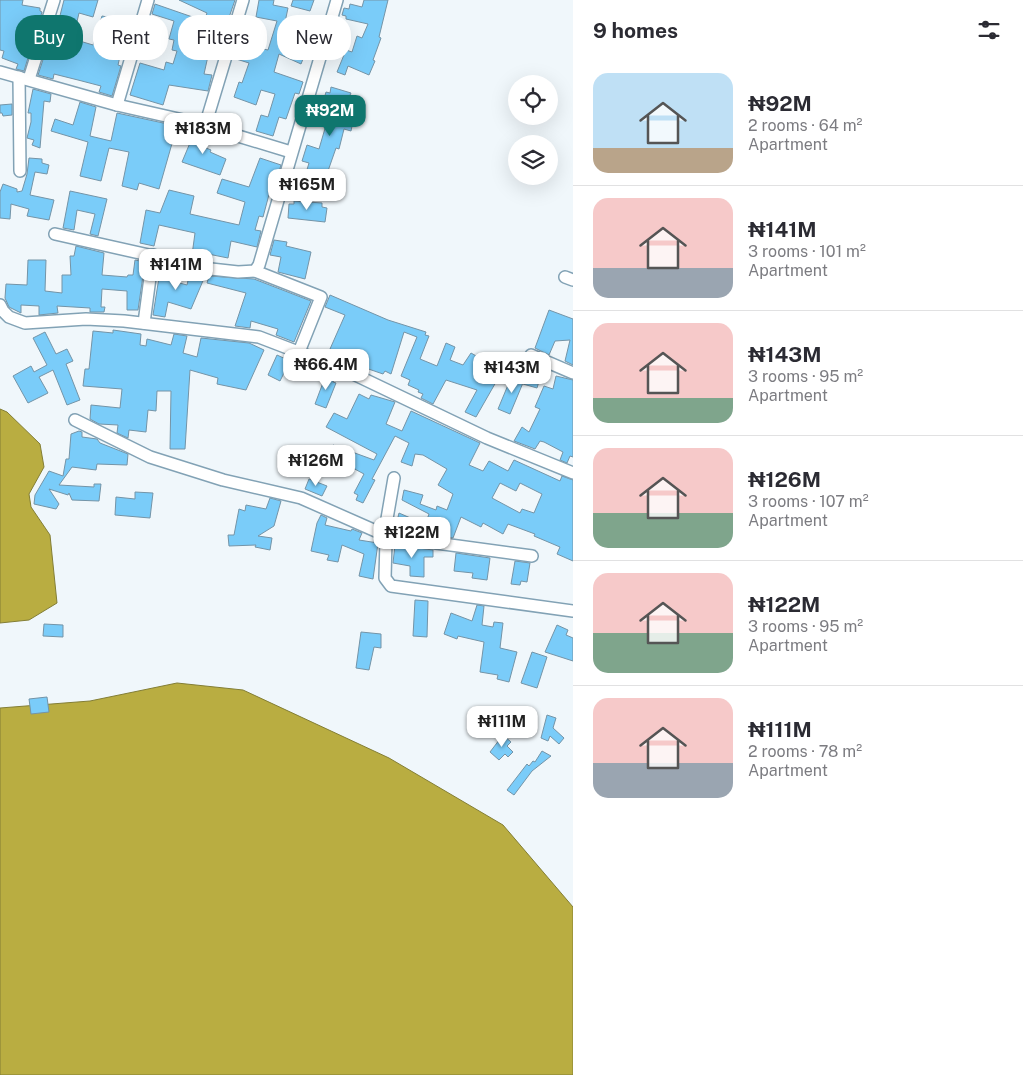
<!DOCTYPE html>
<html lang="en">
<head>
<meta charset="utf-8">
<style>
	:root { --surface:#fff; --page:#f7f7f7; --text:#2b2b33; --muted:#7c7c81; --line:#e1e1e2; --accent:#0f766e }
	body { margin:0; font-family:"Public Sans",sans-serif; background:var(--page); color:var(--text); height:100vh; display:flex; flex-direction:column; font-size:19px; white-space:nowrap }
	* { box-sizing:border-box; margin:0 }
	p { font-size:16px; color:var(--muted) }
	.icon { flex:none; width:28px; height:28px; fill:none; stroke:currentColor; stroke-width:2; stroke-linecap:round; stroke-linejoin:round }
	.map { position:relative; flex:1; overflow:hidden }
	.side { display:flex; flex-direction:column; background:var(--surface); width:450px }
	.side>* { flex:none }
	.guide { position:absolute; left:15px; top:15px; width:475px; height:45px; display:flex; gap:10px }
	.fabs { position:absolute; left:508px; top:75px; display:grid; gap:10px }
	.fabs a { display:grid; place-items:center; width:50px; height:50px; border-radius:50%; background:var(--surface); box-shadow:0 5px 20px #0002; font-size:25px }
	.price { position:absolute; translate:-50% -42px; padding:0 11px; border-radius:10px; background:#fff; color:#222; font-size:16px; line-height:32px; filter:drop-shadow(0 1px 2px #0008) }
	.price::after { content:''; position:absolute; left:50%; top:30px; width:15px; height:11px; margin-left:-8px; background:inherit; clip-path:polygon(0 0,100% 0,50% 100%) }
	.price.active { background:var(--accent); color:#fff }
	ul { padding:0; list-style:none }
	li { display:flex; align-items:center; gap:15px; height:125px; padding:0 20px }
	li+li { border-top:1px solid var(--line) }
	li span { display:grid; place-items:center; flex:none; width:140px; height:100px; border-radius:15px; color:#555 }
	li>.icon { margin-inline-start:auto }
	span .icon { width:60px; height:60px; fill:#fffc; stroke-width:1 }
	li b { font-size:21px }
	h2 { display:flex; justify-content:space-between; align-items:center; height:60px; padding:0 20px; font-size:21px }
	.pill { padding:0 18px; border-radius:20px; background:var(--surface); box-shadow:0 5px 20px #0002; font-size:18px; line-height:45px }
	.pill.active { background:var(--accent); color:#fff }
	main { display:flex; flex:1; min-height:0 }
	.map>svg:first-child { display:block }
	.water { fill:#b9ad41; stroke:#837e35 }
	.building { fill:#7accf9; stroke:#7494a7; fill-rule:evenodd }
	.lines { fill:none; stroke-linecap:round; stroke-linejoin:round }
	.street-casing { stroke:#82a2b5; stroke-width:14 }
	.street { stroke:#fff; stroke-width:11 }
</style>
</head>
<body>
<main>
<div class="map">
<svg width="573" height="1075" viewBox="0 0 573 1075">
	<rect width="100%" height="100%" fill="#f0f7fb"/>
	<!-- water -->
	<g class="water">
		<polygon points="0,409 7,412 40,444 44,467 29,494 31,507 50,535 57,603 29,620 0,623"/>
		<polygon points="177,683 243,690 389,758 503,825 573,907 573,1075 0,1075 0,708 90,701"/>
	</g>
	<!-- building -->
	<g class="building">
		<polygon points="0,0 23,0 22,5 40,8 40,11 42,12 24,71 16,69 18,64 2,58 4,51 0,50"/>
		<polygon points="64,0 98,0 93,17 79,13 73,39 93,45 102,16 128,21 118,65 121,66 112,96 99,92 101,86 78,80 54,74 53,79 38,75 49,41 53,43"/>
		<polygon points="179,0 235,0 224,32 214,29 204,74 212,75 208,91 169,85 163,105 130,95 140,63 164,70 166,62 173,64 177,51 172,50 174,40 169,39 174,21 152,14 155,4 204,21 207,13"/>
		<polygon points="259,0 274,0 273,5 288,8 284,27 317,41 313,54 308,52 305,54 301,64 279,54 274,72 303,82 299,94 295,93 286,119 279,117 273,136 256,131 261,115 268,117 275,94 261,90 256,105 234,97 239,82 242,83 249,63 233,58 238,44 268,50 277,21 256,17"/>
		<polygon points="293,0 314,0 310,11 291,6"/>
		<polygon points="364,0 388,0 379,37 381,38 373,60 375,61 369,75 348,66 345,75 337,72 346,50 352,52 357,36 362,38 368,24 346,19 346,16 342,15 344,8 349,9 350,4 362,7"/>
		<polygon points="331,87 351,93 350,95 360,98 360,106 358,113 355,112 351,131 344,129 339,149 336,148 321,191 302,186 309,163 302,161 307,145 319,149 326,125 321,123 323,117 327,118 331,101 324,99 326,92 330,93"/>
		<polygon points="33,89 51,94 50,102 44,101 40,148 32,145 34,140 27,138 31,122 31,113 28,113"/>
		<polygon points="80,102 96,107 90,136 111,141 117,113 177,126 159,189 139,183 137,190 122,186 129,152 109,148 101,181 80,176 88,142 51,131 55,119 73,125"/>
		<polygon points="12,104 12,115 3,116 2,113 0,113 0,105"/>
		<polygon points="195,131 210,137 206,148 211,150 210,152 226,159 220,175 182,162"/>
		<polygon points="29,158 42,159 42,163 49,165 47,174 35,172 30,195 54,200 49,220 27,216 29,209 11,204 10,219 0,218 0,192 3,184 17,189 17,192 22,191 27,174"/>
		<polygon points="260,158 281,165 274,188 271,187 263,217 259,216 255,230 261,231 257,247 231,241 228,258 208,254 207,258 192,255 195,233 159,225 154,246 140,243 146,210 160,213 169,190 194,196 190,214 239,225 245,202 217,193 222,179 249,187"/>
		<polygon points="70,191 107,199 98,236 90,234 95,214 77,210 74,230 63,228"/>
		<polygon points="294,201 322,203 322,207 327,208 325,222 288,218 289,204 294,204"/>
		<polygon points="274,240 287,242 286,246 311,252 305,279 278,272 281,257 270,255"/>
		<polygon points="76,246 104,253 102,275 127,277 128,275 133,275 135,260 145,262 138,310 127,310 127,291 102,289 101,307 105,307 104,312 90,312 90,308 57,306 58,313 39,315 39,306 21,305 21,313 9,307 5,298 6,284 27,285 28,260 46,260 45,291 62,293 62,275 71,275 70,256 74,256"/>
		<polygon points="161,265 174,268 172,281 187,285 190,272 205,276 191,309 168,302 165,317 153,315"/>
		<polygon points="209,276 254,279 311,301 294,342 276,335 278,329 251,321 250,328 235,326 246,293 207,283"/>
		<polygon points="330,295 388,320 426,332 425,335 429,336 420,359 437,366 446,343 455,347 450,360 463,365 471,353 492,365 493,363 504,368 476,417 465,412 477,390 446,380 433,404 421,398 423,394 418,392 419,390 408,385 410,380 401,376 417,337 404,332 391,374 385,371 383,374 354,364 355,361 330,349 345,315 325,307"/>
		<polygon points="549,310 573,319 573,365 565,361 570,340 555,341 549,355 535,348"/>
		<polygon points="113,330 141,334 140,345 146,346 147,339 171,345 174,334 187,336 183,353 197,357 201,338 249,343 264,350 246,390 217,384 218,378 190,370 185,449 170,449 171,391 157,391 156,411 148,410 146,432 129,430 128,438 117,433 118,425 99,424 90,419 91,405 120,408 122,389 83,386 85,369 89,369 93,331 113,333"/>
		<polygon points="45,332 56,354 67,349 73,361 66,364 80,400 67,405 53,370 39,377 48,393 28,403 13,376 31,366 34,372 47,365 33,338"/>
		<polygon points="277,355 290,361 280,381 268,375"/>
		<polygon points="529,362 543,368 537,388 523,384"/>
		<polygon points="327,372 335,375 333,382 336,383 326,408 315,404"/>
		<polygon points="513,373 525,378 510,414 498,409"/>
		<polygon points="556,376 573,380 573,457 570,456 567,463 560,460 563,452 544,442 540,441 535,449 514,441 522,427 529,432 540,409 535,407 544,386 553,389"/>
		<path d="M359,394l10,5 2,-4 24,7 -9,22 16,7 9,-20 69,32 -11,22 14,6 6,-10 19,10 6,-11 46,21 2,-5 11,4v81l-16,-7 3,-7 -26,-11 1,-2 -27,-10 -5,10 -20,-11 -2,4 -20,-10 -8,21 -15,-2 1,-8 -13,-6 3,-8 -27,-14 2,-10 19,5 -3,9 16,6 1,-4 10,4 6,-16 -15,-9 9,-16 -24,-14 -8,-1 -3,12 -11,-4 8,-19 -14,-7 -23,43 3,1 -12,23 -7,-3 2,-5 -4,-2 10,-19 -13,-7 2,-2 -24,-9 4,-11 41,15 3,-6 -51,-27 8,-14 13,6zM500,483l16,8 4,-8 22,11 -8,19 -12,-4 -2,4 -28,-15z"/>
		<polygon points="79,431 82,432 82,437 97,439 100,443 128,454 127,465 97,464 96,470 72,467 59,485 94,487 94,484 101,484 99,501 72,500 69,493 68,495 49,489 59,504 56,509 34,504 35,495 49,471 63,476 66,459 69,459 71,434"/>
		<polygon points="309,479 327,486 322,496 305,489"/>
		<polygon points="135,492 153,493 150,518 115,515 116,497 135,499"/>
		<polygon points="270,498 281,501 274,526 258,536 272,538 270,550 255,547 256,545 229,546 228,535 234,535 239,509 245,511 246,505 266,509"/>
		<polygon points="399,513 415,520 413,529 396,525"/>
		<polygon points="321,515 327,518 325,525 351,531 352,529 362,533 359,540 378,543 373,579 359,576 364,554 342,545 338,562 327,560 329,555 311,551 317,523"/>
		<polygon points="395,545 433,550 433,557 424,557 424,577 410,576 410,566 393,563"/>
		<polygon points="456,553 490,558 487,580 472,578 473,573 454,571"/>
		<polygon points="515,561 530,563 527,582 521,581 520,585 511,584"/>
		<polygon points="415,600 428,601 427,637 413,636"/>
		<polygon points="477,605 484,606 482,625 493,627 494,622 503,623 500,648 517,652 509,682 497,679 498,675 480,672 484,642 458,636 457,639 444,634 451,613 472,621"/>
		<polygon points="44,624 63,625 63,637 43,636"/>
		<polygon points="557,625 568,630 566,635 573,638 573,661 545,652"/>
		<polygon points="361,632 381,634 381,648 374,647 369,670 356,668"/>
		<polygon points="532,652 547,657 537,688 521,683"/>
		<polygon points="47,697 49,712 31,714 29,699"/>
		<polygon points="547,715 556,718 553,728 564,738 559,744 550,736 548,741 541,738"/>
		<polygon points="503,735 511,742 507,746 513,752 508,757 505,754 499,760 490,752"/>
		<polygon points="542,751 551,756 532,771 514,795 507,790 527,764 529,766 533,761 535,762"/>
	</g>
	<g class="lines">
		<defs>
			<g id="street">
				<polyline points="0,72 117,105 192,122 291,152"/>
				<polyline points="19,77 20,171"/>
				<polyline points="29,79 54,0"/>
				<polyline points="117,105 148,0"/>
				<polyline points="205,126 243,0"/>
				<polyline points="55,234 211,269 238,272 255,271 259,265 337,0"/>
				<polyline points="255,271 321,297 299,352"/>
				<polyline points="565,277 573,280"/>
				<polyline points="0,305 3,311 9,317 25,323 86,319 124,321 259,337 345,370 487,438 573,473"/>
				<polyline points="144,323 153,255"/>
				<polyline points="531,355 573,373"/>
				<polyline points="75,420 150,457 223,480 301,498 378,532 386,540 385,578 391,586 573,611"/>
				<polyline points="394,478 384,536 532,556"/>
			</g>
		</defs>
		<!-- street casing -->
		<use href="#street" class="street-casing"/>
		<!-- street -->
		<use href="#street" class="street"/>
	</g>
</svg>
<div class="fabs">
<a><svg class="icon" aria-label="locate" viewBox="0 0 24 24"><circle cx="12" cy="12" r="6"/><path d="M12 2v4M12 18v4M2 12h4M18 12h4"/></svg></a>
<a><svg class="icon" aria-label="layers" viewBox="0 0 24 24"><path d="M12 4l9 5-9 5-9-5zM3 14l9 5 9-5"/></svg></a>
</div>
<b class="price active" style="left:330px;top:137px">₦92M</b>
<b class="price" style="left:203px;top:155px">₦183M</b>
<b class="price" style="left:307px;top:211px">₦165M</b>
<b class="price" style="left:176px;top:291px">₦141M</b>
<b class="price" style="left:326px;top:391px">₦66.4M</b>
<b class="price" style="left:512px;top:394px">₦143M</b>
<b class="price" style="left:316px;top:487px">₦126M</b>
<b class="price" style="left:412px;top:559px">₦122M</b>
<b class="price" style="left:502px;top:748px">₦111M</b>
<div class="guide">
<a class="pill active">Buy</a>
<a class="pill">Rent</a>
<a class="pill">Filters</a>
<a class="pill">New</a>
</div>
</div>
<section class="side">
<h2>9 homes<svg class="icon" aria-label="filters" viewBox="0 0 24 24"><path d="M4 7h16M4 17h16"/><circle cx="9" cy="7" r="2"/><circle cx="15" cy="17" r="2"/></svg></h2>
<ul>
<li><span style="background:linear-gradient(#bfe0f5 75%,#b9a48a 0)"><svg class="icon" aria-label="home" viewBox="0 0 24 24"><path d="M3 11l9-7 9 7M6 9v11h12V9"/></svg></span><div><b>₦92M</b><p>2 rooms · 64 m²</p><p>Apartment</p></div></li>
<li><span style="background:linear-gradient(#f6c9c9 70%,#9aa5b1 0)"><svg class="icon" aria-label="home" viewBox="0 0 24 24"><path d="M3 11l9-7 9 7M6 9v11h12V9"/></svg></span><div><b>₦141M</b><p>3 rooms · 101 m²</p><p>Apartment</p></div></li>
<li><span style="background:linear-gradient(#f6c9c9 75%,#7fa58c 0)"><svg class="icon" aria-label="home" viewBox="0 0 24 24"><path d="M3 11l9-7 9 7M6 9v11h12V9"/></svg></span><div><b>₦143M</b><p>3 rooms · 95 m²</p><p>Apartment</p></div></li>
<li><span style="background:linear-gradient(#f6c9c9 65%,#7fa58c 0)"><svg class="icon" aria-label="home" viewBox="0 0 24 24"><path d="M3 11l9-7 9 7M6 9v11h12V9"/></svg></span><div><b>₦126M</b><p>3 rooms · 107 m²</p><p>Apartment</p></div></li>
<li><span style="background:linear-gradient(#f6c9c9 60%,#7fa58c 0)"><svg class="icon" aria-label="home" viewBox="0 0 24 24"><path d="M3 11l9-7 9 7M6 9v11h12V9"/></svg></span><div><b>₦122M</b><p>3 rooms · 95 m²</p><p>Apartment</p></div></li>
<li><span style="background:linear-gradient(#f6c9c9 65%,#9aa5b1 0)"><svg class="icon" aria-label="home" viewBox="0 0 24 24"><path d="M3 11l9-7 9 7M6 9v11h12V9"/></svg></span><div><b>₦111M</b><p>2 rooms · 78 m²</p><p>Apartment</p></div></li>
</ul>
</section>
</main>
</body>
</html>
